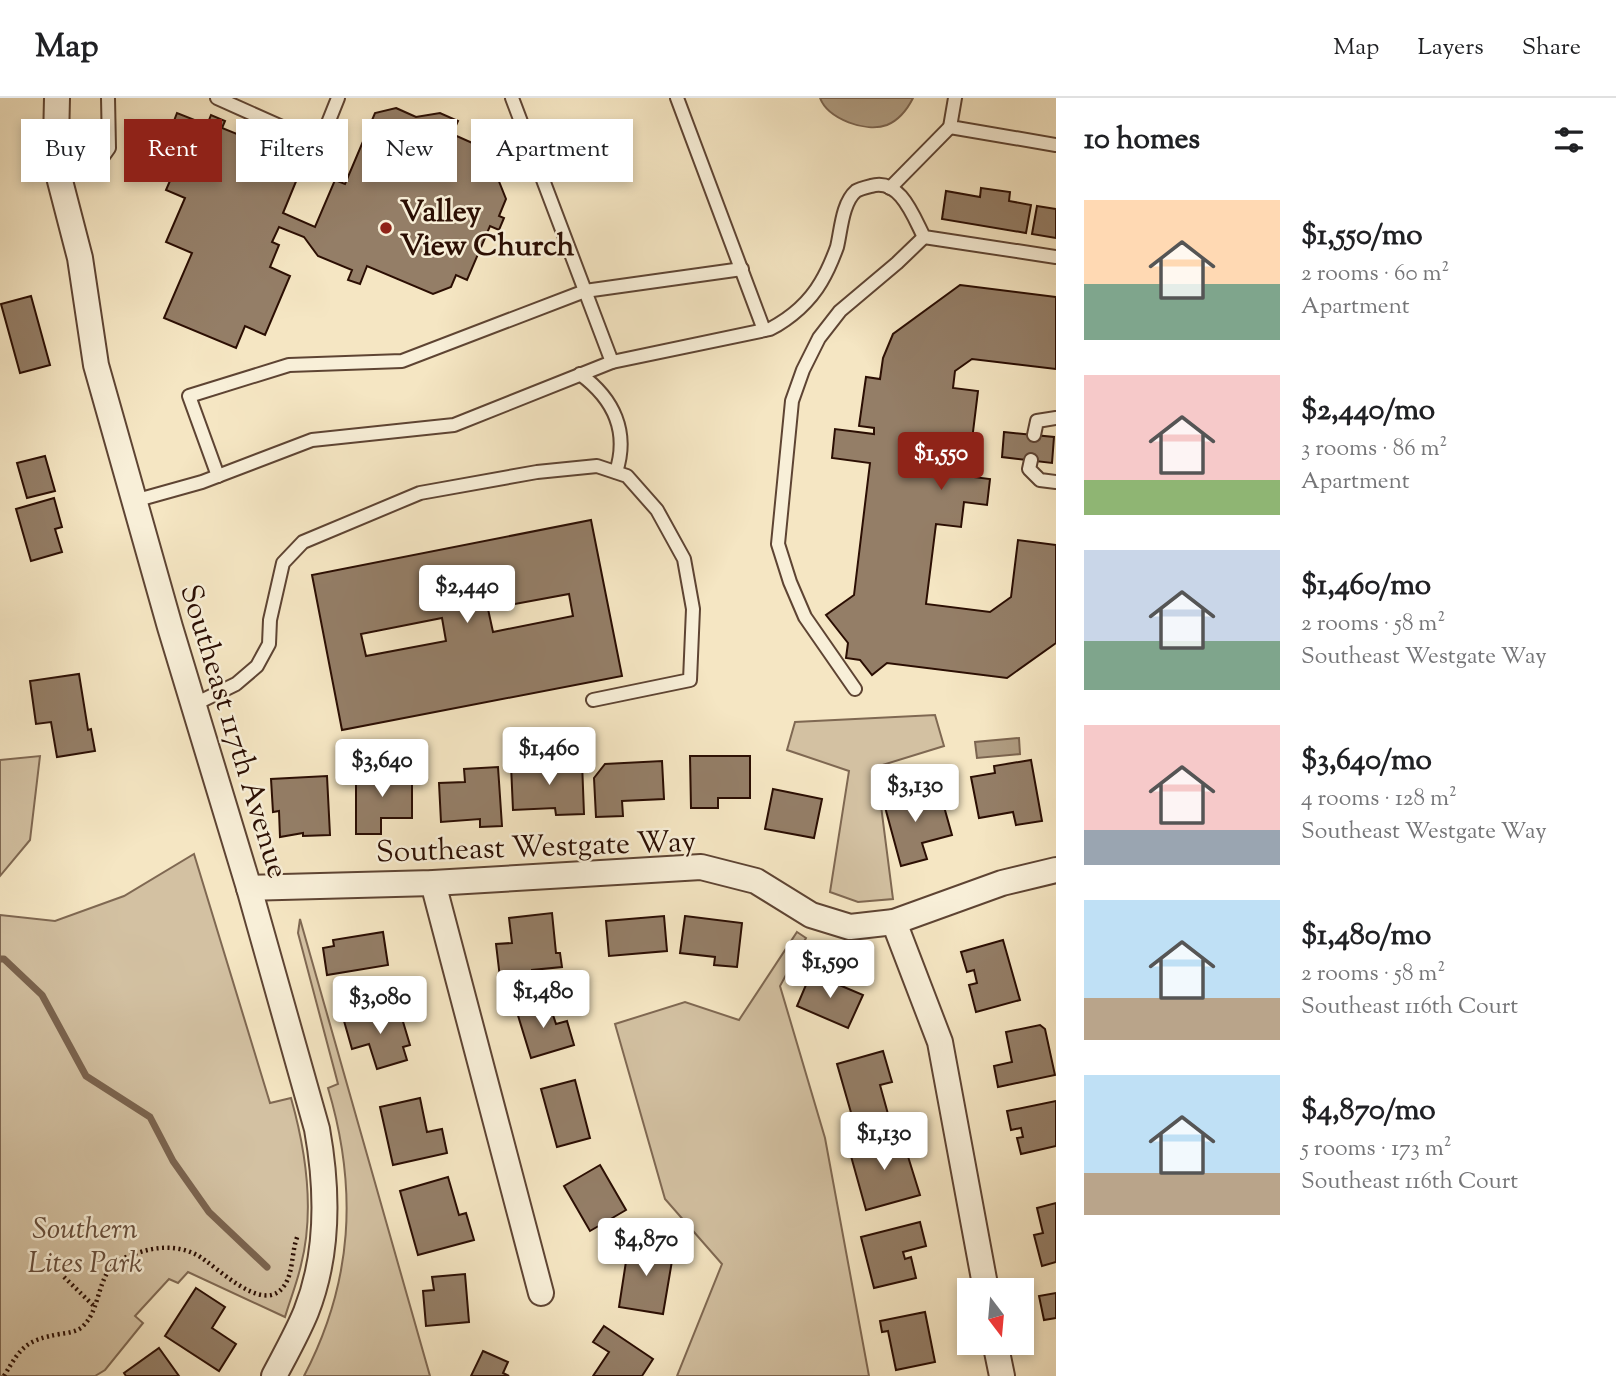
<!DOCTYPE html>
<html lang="en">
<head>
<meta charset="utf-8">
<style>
	:root { --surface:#fff; --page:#f6f6f6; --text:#202124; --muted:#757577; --line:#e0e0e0; --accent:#8f2418 }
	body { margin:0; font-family:"Sorts Mill Goudy",serif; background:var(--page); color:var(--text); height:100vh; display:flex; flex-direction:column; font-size:26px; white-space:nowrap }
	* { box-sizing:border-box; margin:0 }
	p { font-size:23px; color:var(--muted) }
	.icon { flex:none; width:38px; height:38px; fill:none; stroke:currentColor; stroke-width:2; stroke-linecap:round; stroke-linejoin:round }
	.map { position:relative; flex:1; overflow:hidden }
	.panel { display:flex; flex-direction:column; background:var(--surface); width:560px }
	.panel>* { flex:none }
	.hud { position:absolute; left:21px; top:21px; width:665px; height:63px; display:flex; gap:14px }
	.needle { width:46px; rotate:164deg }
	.fabs { position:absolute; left:957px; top:1180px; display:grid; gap:14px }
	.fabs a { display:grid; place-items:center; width:77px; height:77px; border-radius:0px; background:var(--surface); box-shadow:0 4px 10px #0003; font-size:35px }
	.price { position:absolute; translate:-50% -60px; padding:0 16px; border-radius:7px; background:#fff; color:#222; font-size:23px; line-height:46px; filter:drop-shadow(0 2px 4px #0008) }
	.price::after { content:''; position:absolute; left:50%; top:42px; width:21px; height:16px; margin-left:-10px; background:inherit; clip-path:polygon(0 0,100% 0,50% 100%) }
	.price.active { background:var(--accent); color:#fff }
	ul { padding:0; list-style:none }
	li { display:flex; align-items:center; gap:21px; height:175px; padding:0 28px }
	li span { display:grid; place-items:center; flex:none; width:196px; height:140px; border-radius:0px; color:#555 }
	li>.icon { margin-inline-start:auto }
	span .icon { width:84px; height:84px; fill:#fffc; stroke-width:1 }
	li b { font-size:30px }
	h2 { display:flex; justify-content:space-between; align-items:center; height:84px; padding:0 28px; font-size:30px }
	.chip { padding:0 24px; border-radius:0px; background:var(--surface); box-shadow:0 4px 10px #0003; font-size:24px; line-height:63px }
	.chip.active { background:var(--accent); color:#fff }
	header { display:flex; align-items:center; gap:42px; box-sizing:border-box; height:98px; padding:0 35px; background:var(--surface); border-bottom:2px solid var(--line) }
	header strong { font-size:33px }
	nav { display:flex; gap:38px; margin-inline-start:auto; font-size:24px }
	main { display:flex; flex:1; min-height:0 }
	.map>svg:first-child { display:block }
	.green { fill:#d3c1a2; stroke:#7f6852; stroke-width:2 }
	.water { fill:#b09d82; stroke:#7b644f; stroke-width:2 }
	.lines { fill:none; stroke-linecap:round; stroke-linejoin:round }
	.stream { stroke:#7b644f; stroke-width:7 }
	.building { fill:#947e67; stroke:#2b0e03; stroke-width:2; fill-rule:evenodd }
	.service-casing { stroke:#5e4433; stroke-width:16 }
	.minor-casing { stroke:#5e4433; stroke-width:28 }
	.path { stroke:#2b0e03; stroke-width:4.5; stroke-dasharray:2 3.5; stroke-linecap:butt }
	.service { stroke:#f8efd8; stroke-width:12 }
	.minor { stroke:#f8efd8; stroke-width:24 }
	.poi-dot { fill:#8f2418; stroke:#f8efd8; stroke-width:2.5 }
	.labels { text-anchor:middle; stroke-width:5; stroke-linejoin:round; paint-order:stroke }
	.poi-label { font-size:30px; font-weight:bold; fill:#2b0e03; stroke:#f8efd8; text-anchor:start }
	.street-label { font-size:30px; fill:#2b0e03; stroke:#f8efd8 }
	.park-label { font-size:30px; font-style:italic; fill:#664d3b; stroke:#f8efd8 }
</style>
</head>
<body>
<header>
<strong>Map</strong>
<nav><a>Map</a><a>Layers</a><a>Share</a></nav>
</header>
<main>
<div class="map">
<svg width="1056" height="1278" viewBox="0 0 1056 1278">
	<rect width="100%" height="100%" fill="#f5e6c3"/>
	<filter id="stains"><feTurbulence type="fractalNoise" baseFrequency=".00286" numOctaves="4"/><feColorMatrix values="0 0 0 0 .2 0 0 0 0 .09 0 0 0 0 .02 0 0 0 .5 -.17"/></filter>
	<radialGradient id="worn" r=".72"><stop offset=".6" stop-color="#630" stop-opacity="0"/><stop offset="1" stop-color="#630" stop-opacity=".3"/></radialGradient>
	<!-- green -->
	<g class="green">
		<polygon points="935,617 944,648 876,669 893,801 858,804 830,794 849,673 787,652 795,624"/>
		<polygon points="40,658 30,742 0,778 0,662"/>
		<path d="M194,756l76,249 21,-5c15,53 24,112 10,167 -4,18 -11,35 -16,52l-97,-45 -10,11 -9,-4 -34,37 8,7 -38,47 -10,6h-95v-461l55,6 69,-25z"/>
		<path d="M300,821l130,457h-126c49,-94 54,-187 24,-288l10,-4 -40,-151z"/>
		<polygon points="797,834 806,840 780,888 825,1040 869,1278 677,1278 722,1166 665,1101 615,926 685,904 739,922"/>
	</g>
	<!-- water -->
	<g class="water">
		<path d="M820,0h93c-6,12 -14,22 -26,27 -21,8 -59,-6 -67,-27z"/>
		<polygon points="1019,640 1020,656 977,660 975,644"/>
	</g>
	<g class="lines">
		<!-- stream -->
		<polyline class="stream" points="0,861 4,861 42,897 86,978 150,1019 173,1063 209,1114 267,1169"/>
	</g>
	<!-- building -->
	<g class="building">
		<polygon points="396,10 416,19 440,15 458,23 452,36 486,51 506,101 499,118 504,120 499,132 490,128 467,182 456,177 451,189 433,196 367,168 360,186 348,182 352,172 318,158 304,139 279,129 272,144 279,147 270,169 290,178 265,237 245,228 236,250 164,220 192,155 166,144 185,100 166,92 176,69 164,63 175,38 169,36 177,15 207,27 211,17 225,23 222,30 259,45 257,49 290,62 284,76 297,81 283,115 315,129 335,82 345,86 375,15"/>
		<polygon points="981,90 1010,94 1009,103 1031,107 1026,135 942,121 946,93 980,99"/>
		<polygon points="1037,108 1056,111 1056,140 1032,136"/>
		<polygon points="960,187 1056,199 1056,271 972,261 955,273 953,290 978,293 972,342 947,339 946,345 974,348 970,378 942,375 990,381 987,407 964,404 961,429 936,426 926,506 990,514 1011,499 1018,442 1056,447 1056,545 1007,580 887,565 872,577 860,562 846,560 848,545 826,517 854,497 870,365 832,360 835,331 874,336 874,330 859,328 866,279 880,281 883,260 893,236"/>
		<polygon points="31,198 50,267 20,275 1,206"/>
		<polygon points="1004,334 1054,339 1052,365 1002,359"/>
		<polygon points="45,358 55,393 27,400 17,365"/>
		<polygon points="54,400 62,429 55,431 62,454 31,463 16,411"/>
		<path d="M591,422l31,156 -280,54 -30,-155zM569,496l4,22 -80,16 -5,-23zM442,520l4,23 -80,15 -5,-22z"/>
		<polygon points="79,576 88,632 91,631 95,653 57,659 51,624 36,626 30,583"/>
		<polygon points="690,658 750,658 750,700 718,700 718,710 691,710"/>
		<polygon points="1031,662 1042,723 1016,727 1013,714 979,720 971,679 995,675 994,668"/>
		<polygon points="662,663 664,701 622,703 623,718 596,719 594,680 605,666"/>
		<polygon points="582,664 584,716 556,717 555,710 513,712 511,667"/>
		<polygon points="498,669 502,728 480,729 480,721 441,724 439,685 465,684 464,671"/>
		<polygon points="356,674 412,674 412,720 381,720 381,736 356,736"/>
		<polygon points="327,678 330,737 303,738 303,735 280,739 279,713 273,714 271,681"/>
		<polygon points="773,691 822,701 814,740 765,731"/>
		<polygon points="907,691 911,706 941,698 952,737 922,745 927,761 901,768 882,698"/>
		<polygon points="552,815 556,855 560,855 562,869 532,872 532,877 500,880 496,846 512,845 509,820"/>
		<polygon points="664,818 667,853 609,858 606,823"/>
		<polygon points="685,818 742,825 737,869 714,867 715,859 680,855"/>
		<polygon points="383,834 388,867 327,877 323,850 334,848 333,842"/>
		<polygon points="1003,842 1020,902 976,914 969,887 977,885 974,872 967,874 961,854"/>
		<polygon points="811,875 863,897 848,930 797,908"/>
		<polygon points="548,902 556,926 567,923 574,947 531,960 516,911"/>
		<polygon points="398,907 410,947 403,949 407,962 377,971 369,946 352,951 344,923"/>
		<polygon points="1040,927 1045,931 1055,977 998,989 994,968 1012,964 1006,934"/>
		<polygon points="883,953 892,984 880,987 888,1016 854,1025 837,966"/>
		<polygon points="575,982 590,1040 557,1049 541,991"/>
		<polygon points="420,1000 427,1034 442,1031 447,1055 393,1067 380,1009"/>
		<polygon points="1056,1003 1056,1048 1021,1056 1017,1040 1023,1039 1021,1030 1011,1032 1007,1013"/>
		<polygon points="901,1036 920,1097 866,1112 849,1051"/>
		<polygon points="600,1067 626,1112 590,1133 564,1088"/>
		<polygon points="448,1079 459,1117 466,1115 474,1142 418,1157 400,1093"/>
		<polygon points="1056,1105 1056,1164 1042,1168 1034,1137 1043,1135 1037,1110"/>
		<polygon points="920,1124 926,1148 903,1154 905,1161 911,1159 916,1180 874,1190 861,1139"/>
		<polygon points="629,1144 674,1151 663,1216 619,1209"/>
		<polygon points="465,1176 469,1224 426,1228 423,1193 434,1192 432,1179"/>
		<polygon points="196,1190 225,1209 212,1230 236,1246 219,1273 165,1238"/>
		<polygon points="1056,1195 1056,1220 1044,1222 1039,1198"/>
		<polygon points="925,1214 935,1264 896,1272 888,1233 882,1234 880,1223"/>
		<polygon points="604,1228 653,1261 642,1278 593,1278 609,1254 593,1244"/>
		<polygon points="159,1250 179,1278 126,1278 124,1275"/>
		<polygon points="483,1253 508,1264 503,1275 509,1278 471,1278"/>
	</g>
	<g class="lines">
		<defs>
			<g id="service">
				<polyline points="217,0 300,37 315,39 324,35 338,0"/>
				<polyline points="512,0 612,264"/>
				<polyline points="677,0 764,232"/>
				<polyline points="955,0 950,29 1056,47"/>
				<polyline points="59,73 97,67 109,50 108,0"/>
				<polyline points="890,90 950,29"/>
				<path d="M580,276c34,25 49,58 36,98"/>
				<polyline points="1034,337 1037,323 1056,320"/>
				<polyline points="1031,362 1029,371 1040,382 1056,384"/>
				<polyline points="218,378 189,298 289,267 402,263 585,193 742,171"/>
				<path d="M134,403l68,-19 110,-42 142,-15 158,-63 158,-33c21,-11 40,-28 51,-47 6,-10 12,-24 16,-35 4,-16 5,-44 19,-56 3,-2 11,-4 15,-5 29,-9 43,32 53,51l132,20"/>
				<polyline points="855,591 805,519 790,484 778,446 792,303 803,272 819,240 840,213 897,165 924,139"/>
				<polyline points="193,607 236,586 257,568 269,546 270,522 283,465 303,444 420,395 537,374 597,368 627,378 657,412 684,461 693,511 690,582 593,602"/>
			</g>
			<g id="minor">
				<path d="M57,0l-1,43 3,36 21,81 16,107 74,262 79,261 68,241c11,61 12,125 -11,183 -9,22 -21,43 -32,64"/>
				<polyline points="433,785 541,1195"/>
				<polyline points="249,790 433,785 701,769 756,783 811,817 850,829 894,824 1002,785 1056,772"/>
				<polyline points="894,824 940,944 986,1192"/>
				<polyline points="995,1244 1002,1278"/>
			</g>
		</defs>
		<!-- service casing -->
		<use href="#service" class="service-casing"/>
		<!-- minor casing -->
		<use href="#minor" class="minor-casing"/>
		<!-- path -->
		<g class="path">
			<polyline points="64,1179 95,1209"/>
			<path d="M4,1278c17,-29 22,-36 56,-42 7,-1 15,-2 21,-6 20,-17 15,-49 35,-66 5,-4 14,-6 19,-8 20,-8 43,-9 62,1 20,11 66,61 87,31 10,-14 7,-35 14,-51"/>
		</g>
		<!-- service -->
		<use href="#service" class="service"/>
		<!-- minor -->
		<use href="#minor" class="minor"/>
	</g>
	<!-- markers -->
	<circle class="poi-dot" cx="386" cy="130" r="7"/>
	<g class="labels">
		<!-- poi labels -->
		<g class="poi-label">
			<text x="400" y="123">Valley<tspan x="400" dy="34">View Church</tspan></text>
		</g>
		<!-- street labels -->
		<g class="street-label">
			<text transform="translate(235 633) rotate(73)" y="10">Southeast 117th Avenue</text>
			<text transform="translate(536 748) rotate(-2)" y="10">Southeast Westgate Way</text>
		</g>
		<!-- park labels -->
		<g class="park-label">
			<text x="85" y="1140">Southern<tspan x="85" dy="34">Lites Park</tspan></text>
		</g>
	</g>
	<rect width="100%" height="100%" filter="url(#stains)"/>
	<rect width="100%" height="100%" fill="url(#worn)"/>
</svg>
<div class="fabs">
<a><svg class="needle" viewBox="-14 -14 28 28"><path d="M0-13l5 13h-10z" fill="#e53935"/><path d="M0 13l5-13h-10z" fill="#757577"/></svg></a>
</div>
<b class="price active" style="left:941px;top:394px">$1,550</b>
<b class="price" style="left:467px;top:527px">$2,440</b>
<b class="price" style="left:549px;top:689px">$1,460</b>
<b class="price" style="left:382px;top:701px">$3,640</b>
<b class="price" style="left:915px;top:726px">$3,130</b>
<b class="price" style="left:830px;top:902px">$1,590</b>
<b class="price" style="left:543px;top:932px">$1,480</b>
<b class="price" style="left:380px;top:938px">$3,080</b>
<b class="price" style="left:884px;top:1074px">$1,130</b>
<b class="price" style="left:646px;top:1180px">$4,870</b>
<div class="hud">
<a class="chip">Buy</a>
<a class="chip active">Rent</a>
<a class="chip">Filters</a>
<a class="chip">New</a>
<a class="chip">Apartment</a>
</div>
</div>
<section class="panel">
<h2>10 homes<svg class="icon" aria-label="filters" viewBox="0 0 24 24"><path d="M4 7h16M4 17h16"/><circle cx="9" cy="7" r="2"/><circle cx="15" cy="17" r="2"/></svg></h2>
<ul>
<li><span style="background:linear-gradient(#ffd9b3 60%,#7fa58c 0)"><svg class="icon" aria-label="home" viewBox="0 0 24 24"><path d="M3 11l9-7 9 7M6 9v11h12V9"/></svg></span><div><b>$1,550/mo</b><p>2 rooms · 60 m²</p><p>Apartment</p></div></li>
<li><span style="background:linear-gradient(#f6c9c9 75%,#8fb573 0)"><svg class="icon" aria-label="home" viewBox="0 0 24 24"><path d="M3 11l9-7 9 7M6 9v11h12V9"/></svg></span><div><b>$2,440/mo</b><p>3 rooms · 86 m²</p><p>Apartment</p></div></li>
<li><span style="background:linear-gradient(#c9d6e8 65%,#7fa58c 0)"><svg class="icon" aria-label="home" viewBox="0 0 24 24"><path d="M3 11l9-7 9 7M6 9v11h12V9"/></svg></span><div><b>$1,460/mo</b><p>2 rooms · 58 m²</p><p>Southeast Westgate Way</p></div></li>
<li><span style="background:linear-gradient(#f6c9c9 75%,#9aa5b1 0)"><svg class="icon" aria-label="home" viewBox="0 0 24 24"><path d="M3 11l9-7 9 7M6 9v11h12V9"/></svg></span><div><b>$3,640/mo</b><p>4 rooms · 128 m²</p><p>Southeast Westgate Way</p></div></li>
<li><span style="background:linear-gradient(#bfe0f5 70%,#b9a48a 0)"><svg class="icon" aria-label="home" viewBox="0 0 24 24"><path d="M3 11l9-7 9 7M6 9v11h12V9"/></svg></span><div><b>$1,480/mo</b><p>2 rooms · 58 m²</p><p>Southeast 116th Court</p></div></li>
<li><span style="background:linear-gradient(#bfe0f5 70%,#b9a48a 0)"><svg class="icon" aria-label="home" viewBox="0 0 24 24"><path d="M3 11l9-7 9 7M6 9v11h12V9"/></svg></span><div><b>$4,870/mo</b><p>5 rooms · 173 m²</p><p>Southeast 116th Court</p></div></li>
</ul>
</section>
</main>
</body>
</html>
